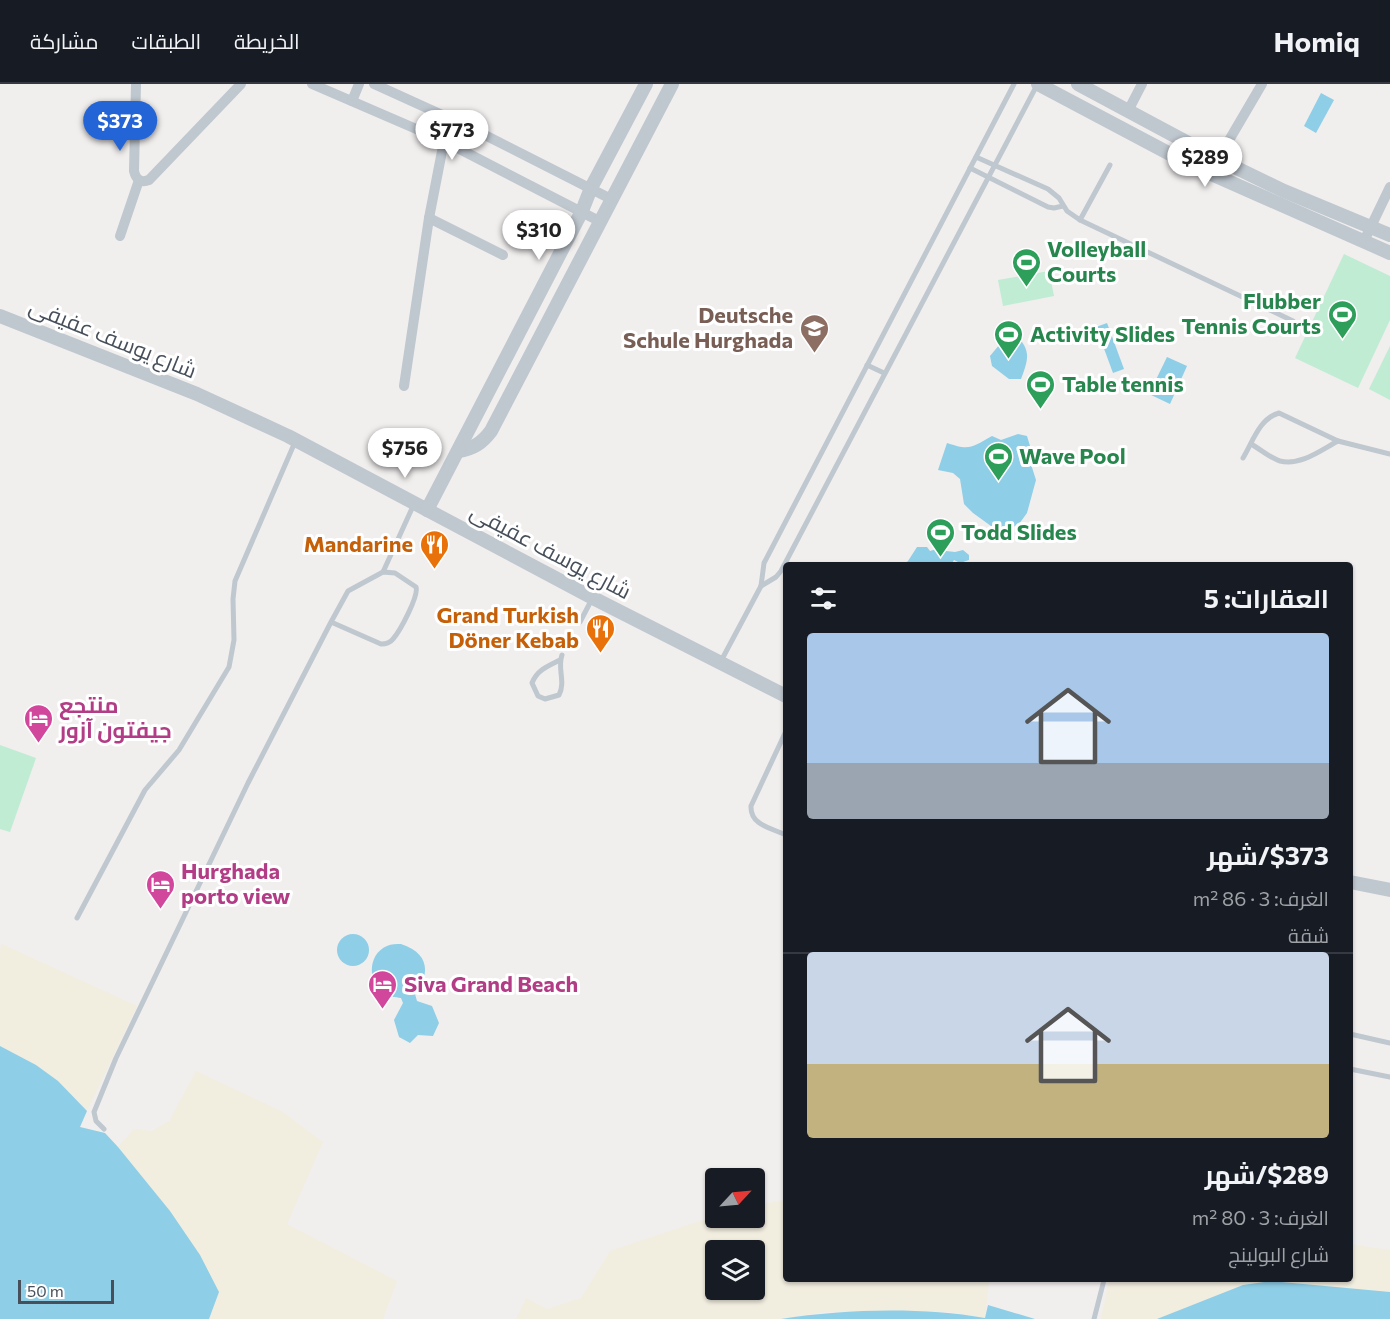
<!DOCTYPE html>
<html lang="ar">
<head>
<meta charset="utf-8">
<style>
	:root { --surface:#171b24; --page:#20242c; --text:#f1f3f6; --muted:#9ea1a6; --line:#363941; --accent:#2364d6 }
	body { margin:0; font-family:Commissioner,Cairo,sans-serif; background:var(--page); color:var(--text); direction:rtl; height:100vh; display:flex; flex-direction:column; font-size:22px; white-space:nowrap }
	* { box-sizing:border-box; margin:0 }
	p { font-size:20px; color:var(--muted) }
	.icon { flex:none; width:33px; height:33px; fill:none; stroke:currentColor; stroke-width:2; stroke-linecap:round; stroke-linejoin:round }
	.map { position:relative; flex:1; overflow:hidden; direction:ltr }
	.side { position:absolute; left:783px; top:478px; width:570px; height:720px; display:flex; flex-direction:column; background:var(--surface); border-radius:6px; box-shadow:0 2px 4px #0004; direction:rtl }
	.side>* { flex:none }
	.needle { width:39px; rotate:64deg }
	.fabs { position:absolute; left:705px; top:1084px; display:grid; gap:12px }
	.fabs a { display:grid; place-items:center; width:60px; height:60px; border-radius:6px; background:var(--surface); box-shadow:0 2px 4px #0004; font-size:30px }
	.scale { position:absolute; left:18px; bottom:15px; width:96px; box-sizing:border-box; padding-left:6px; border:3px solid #47505a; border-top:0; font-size:16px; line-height:21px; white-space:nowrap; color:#47505a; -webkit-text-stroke:4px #fff; paint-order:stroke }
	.price { position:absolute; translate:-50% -51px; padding:0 14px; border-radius:21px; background:#fff; color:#222; font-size:20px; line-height:39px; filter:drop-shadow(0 2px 3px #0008) }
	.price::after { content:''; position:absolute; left:50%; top:36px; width:18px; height:14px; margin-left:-9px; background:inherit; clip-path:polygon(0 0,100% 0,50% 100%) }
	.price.selected { background:var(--accent); color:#fff }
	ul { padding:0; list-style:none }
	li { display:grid; align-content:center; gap:12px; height:318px; padding:0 24px }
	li+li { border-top:2px solid var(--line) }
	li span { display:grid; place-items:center; height:186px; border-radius:6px; color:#555 }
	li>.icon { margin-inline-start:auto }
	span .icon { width:108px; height:108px; fill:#fffc; stroke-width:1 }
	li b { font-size:26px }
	h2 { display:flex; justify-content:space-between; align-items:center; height:72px; padding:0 24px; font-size:26px }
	header { display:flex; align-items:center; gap:36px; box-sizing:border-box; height:84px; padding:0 30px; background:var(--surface); border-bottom:2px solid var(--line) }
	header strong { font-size:28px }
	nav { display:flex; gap:33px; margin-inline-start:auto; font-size:21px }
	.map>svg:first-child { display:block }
	.green { fill:#bfecd3 }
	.sand { fill:#f1eddf; fill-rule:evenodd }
	.water { fill:#8ecee7 }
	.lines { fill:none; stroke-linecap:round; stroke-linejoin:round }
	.service { stroke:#bfc7cf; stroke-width:5 }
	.minor { stroke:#bfc7cf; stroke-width:10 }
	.tertiary { stroke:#bfc7cf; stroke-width:14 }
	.labels { text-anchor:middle; stroke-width:6; stroke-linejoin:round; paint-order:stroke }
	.leisure-label { font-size:22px; font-weight:bold; fill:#27864d; stroke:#fff; text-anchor:start }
	.education-label { font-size:22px; font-weight:bold; fill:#785e54; stroke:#fff; text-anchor:end }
	.street-label { font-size:22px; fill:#47505a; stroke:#fff }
	.food-label { font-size:22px; font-weight:bold; fill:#c56008; stroke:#fff; text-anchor:end }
	.hotel-label { font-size:22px; font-weight:bold; fill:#b23c85; stroke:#fff; text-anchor:start }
</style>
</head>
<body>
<header>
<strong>Homiq</strong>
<nav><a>الخريطة</a><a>الطبقات</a><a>مشاركة</a></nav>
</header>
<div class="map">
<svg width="1390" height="1235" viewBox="0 0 1390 1235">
	<rect width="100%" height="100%" fill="#f1eeee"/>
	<!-- green -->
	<g class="green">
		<polygon points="1344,170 1390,192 1390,236 1358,304 1295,274"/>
		<polygon points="1049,187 1054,212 1003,222 998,196"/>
		<polygon points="1390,262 1390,316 1369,305"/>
		<polygon points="0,661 36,674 10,748 0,745"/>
	</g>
	<!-- sand -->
	<g class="sand">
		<polygon points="2,860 137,922 87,1027 58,997 36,981 0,962 0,865"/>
		<polygon points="196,987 283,1028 323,1058 287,1140 397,1197 383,1235 209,1235 219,1208 170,1127 118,1063 134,1045 152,1047 169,1037"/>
		<path d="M786,1116v80h203l-4,38 -35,-6h-125l-44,7h-265l10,-21 21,11 34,-11 29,-47 105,-35 1,2h38l1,-13zM716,1167h38v39h-38z"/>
		<polygon points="1350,1160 1390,1166 1390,1208 1271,1197 1243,1201 1157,1235 1101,1235 1109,1196 1350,1196"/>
	</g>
	<!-- water -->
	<g class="water">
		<polygon points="1321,9 1334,16 1316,49 1304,42"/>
		<polygon points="1107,239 1124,285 1113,289 1096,243"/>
		<path d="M1015,250c16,16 14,24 6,45h-12l-17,-13 -2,-10 15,-18z"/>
		<polygon points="1167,273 1187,282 1170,320 1149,310"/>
		<path d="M1018,350l9,2 3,10 -2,9 8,25 -9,33 -8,11 -10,5 -18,-3 -18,-13 -9,-9 -4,-25 -7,-6 -15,-3 9,-27c23,8 25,4 45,-7l9,4z"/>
		<polygon points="917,463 927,463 930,467 943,463 946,467 955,468 963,466 969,471 969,476 960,479 954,476 951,481 903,481 908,477"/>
		<circle cx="353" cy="866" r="16"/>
		<path d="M401,860c28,9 30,29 14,50l2,7 15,5 7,17 -6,13 -15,-1 -8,8 -11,-6 -5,-17 9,-17 -2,-5c-6,-1 -12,-1 -18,-5 -16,-12 -15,-39 4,-47 4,-2 10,-2 14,-2z"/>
		<polygon points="0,962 36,981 58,997 87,1027 80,1043 105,1049 118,1063 170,1127 200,1171 219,1208 209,1235 0,1235"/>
		<polygon points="1271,1197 1390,1208 1390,1235 1157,1235 1243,1201"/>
		<path d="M988,1221l47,14h-254c65,-10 140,-12 204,-1z"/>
	</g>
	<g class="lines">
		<!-- service -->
		<g class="service">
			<polyline points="976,73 1048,105 1059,114 1067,127 1080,136 1293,237"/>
			<polyline points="970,84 1048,123 1054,124 1063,122"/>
			<polyline points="1080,136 1110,81"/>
			<polyline points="867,281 884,289"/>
			<path d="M1251,360c9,5 19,14 29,17 21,5 41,-11 58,-20"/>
			<path d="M1243,374c10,-17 17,-40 36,-45l59,28 52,13"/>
			<polyline points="383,488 414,420"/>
			<polyline points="761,502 776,493 781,487 1037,1"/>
			<polyline points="580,538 592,515"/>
			<path d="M560,576c-12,6 -23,10 -28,23l6,13 7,3 14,-4c7,-13 -2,-27 3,-40"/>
			<polyline points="721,577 761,502 764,479 1014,0"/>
			<path d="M786,647l-35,75c-1,19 20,22 35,29"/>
			<polyline points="77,834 145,706 179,666 229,583 234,556 233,515 235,497 295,358"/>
			<polyline points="1350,950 1390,959"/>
			<polyline points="1350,985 1390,993"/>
			<path d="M104,1045l-8,-8 -2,-9 22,-54 132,-275 83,-161 17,-31 35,-19 12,1 21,14c3,9 -16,44 -23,52 -3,4 -7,5 -12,5l-50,-22"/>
			<polyline points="1094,1235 1104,1196"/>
		</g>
		<!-- minor -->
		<g class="minor">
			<path d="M136,0l-2,87c2,9 7,12 15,9l92,-96"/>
			<polyline points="312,0 444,57 601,138"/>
			<polyline points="374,0 473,45 613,116"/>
			<polyline points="352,17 359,0"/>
			<polyline points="1128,27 1142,0"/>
			<polyline points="1218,75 1262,0"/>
			<polyline points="429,134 503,171"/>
			<polyline points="120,152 139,96"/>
			<polyline points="1364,157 1390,103"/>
			<polyline points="404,302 429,134 444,57"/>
		</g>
		<!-- tertiary -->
		<g class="tertiary">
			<polyline points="1038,0 1189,80 1390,169"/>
			<polyline points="1078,0 1218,75 1284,107 1390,151"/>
			<polyline points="0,232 197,310 288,352 593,514 786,612"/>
			<path d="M458,367c15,-2 24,-8 33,-20l181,-347"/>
			<polyline points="427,426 582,127 591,104 646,0"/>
			<polyline points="1350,798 1390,806"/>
		</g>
	</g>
	<!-- icons -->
	<defs>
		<symbol id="stadium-pin" viewBox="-11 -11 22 30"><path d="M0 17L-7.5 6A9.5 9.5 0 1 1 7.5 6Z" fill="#2e9e5b" stroke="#fff"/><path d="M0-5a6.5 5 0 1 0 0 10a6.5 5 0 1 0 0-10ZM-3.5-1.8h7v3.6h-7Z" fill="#fff"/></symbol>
		<symbol id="school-pin" viewBox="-11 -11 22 30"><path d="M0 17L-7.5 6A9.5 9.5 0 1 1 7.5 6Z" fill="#8d6e63" stroke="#fff"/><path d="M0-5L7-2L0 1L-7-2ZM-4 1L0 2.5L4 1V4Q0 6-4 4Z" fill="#fff"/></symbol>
		<symbol id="restaurant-pin" viewBox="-11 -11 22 30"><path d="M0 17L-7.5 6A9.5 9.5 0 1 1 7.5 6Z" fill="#e8710a" stroke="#fff"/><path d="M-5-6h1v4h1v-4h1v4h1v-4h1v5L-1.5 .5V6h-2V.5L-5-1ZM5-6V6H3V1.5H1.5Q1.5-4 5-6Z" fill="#fff"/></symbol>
		<symbol id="hotel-pin" viewBox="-11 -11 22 30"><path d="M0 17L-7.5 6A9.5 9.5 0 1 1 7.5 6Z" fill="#d1479c" stroke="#fff"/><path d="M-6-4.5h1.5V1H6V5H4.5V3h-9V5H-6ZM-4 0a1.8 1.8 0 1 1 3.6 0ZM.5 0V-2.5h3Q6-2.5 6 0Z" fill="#fff"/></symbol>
	</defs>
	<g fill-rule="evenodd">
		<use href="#stadium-pin" x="1010" y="162" width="33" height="45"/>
		<use href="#stadium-pin" x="1326" y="214" width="33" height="45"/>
		<use href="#school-pin" x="798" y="228" width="33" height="45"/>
		<use href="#stadium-pin" x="992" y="234" width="33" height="45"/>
		<use href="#stadium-pin" x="1024" y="284" width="33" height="45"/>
		<use href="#stadium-pin" x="982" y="356" width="33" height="45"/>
		<use href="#stadium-pin" x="924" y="432" width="33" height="45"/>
		<use href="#restaurant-pin" x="418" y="444" width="33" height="45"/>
		<use href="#restaurant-pin" x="584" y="528" width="33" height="45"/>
		<use href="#hotel-pin" x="22" y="618" width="33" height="45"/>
		<use href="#hotel-pin" x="144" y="784" width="33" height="45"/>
		<use href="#hotel-pin" x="366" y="884" width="33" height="45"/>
	</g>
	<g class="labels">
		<!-- leisure labels -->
		<g class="leisure-label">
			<text x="1047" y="173">Volleyball<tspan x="1047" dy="25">Courts</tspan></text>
			<text x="1321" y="225" text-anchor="end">Flubber<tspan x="1321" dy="25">Tennis Courts</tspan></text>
			<text x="1030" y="258">Activity Slides</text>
			<text x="1062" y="308">Table tennis</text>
			<text x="1019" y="380">Wave Pool</text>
			<text x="961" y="456">Todd Slides</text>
		</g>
		<!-- education labels -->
		<g class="education-label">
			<text x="793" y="239">Deutsche<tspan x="793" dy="25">Schule Hurghada</tspan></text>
		</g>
		<!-- street labels -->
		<g class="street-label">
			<text transform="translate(113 254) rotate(22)" y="8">شارع يوسف عفيفى</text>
			<text transform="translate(551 467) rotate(28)" y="8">شارع يوسف عفيفى</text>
		</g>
		<!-- food labels -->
		<g class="food-label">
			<text x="413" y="468">Mandarine</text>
			<text x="579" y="539">Grand Turkish<tspan x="579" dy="25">Döner Kebab</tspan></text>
		</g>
		<!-- hotel labels -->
		<g class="hotel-label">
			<text x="59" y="629">منتجع<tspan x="59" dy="25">جيفتون آزور</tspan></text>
			<text x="181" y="795">Hurghada<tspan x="181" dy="25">porto view</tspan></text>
			<text x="404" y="908">Siva Grand Beach</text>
		</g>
	</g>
</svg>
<div class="fabs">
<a><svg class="needle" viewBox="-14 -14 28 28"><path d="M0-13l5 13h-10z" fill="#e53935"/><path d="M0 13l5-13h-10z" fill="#9ea1a6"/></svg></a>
<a><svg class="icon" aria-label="layers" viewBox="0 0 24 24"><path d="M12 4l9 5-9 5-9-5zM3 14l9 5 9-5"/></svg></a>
</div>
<div class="scale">50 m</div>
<b class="price selected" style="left:120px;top:68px">$373</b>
<b class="price" style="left:452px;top:77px">$773</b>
<b class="price" style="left:1205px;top:104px">$289</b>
<b class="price" style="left:539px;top:177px">$310</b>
<b class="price" style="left:405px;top:395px">$756</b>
<section class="side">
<h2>العقارات: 5<svg class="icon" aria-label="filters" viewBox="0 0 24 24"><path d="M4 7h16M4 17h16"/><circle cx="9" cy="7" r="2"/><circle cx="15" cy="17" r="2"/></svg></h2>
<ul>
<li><span style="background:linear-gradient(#a9c7e8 70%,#9aa5b1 0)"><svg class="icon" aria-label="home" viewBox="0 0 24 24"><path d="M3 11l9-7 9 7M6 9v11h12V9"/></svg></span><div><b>$373/شهر</b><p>الغرف: 3 · 86 m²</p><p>شقة</p></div></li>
<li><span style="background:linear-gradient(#c9d6e8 60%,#c2b280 0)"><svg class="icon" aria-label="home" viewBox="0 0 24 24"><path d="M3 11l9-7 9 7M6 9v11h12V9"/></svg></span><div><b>$289/شهر</b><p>الغرف: 3 · 80 m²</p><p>شارع البولينج</p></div></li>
</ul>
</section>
</div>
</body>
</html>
